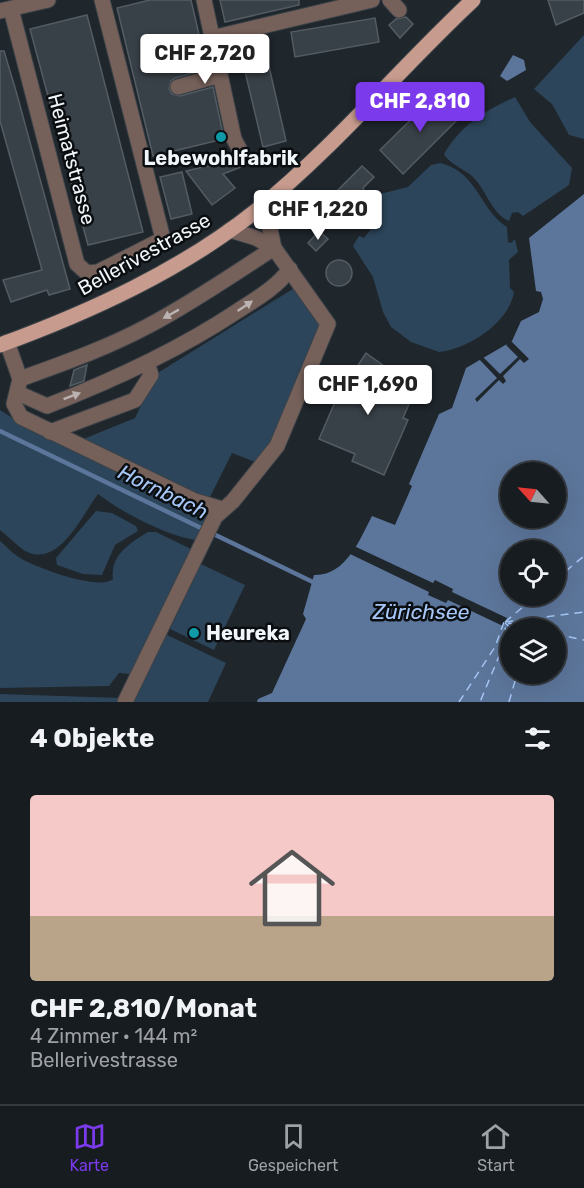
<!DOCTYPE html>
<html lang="de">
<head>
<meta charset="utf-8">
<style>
	:root { --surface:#171c21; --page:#24292e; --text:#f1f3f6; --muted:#9ea1a5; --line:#363a3f; --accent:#7c3aed }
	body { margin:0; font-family:Rubik,sans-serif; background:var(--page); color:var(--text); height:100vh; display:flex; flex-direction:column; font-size:22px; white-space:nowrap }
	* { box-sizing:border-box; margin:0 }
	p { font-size:20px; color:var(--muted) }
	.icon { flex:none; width:33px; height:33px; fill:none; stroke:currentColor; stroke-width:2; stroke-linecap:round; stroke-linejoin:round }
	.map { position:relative; height:702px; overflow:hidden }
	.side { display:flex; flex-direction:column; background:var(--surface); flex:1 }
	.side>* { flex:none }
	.needle { width:39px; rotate:297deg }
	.fabs { position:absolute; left:500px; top:462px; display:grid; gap:12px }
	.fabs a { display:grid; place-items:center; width:66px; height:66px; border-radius:50%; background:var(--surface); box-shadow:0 6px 24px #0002,0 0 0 2px var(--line); font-size:30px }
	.price { position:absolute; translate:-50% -51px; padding:0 14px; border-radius:6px; background:#fff; color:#222; font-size:20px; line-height:39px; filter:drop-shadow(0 2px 3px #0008) }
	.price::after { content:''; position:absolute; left:50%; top:36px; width:18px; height:14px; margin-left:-9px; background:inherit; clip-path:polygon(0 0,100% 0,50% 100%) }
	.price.selected { background:var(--accent); color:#fff }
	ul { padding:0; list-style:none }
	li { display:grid; align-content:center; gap:12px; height:318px; padding:0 30px }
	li+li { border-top:2px solid var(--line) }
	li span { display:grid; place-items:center; height:186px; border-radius:6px; color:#555 }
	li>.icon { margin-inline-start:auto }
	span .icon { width:108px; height:108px; fill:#fffc; stroke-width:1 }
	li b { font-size:26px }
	h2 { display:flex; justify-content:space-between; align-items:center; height:72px; padding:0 30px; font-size:26px }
	.dock { display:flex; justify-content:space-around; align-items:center; height:84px; border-top:2px solid var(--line); background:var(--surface); font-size:16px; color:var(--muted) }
	.dock a { display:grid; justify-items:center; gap:3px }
	.dock .selected { color:var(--accent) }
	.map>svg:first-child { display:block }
	.green { fill:#2c455a }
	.water { fill:#5c769b; fill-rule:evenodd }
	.pier { fill:#1f262c }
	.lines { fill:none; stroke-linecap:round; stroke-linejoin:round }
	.stream { stroke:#5c769b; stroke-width:4.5 }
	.ferry { stroke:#a5c6f6; stroke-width:1.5; stroke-dasharray:8 6; stroke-linecap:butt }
	.building { fill:#394148; stroke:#545c63; stroke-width:1.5 }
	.minor-casing { stroke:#3c4349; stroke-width:17 }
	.major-casing { stroke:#3c4349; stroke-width:17 }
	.minor { stroke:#76615a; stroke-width:15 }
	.major { stroke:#c79c8e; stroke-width:15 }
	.oneway { fill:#bab3b2 }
	.culture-dot { fill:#0f9aa8; stroke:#0b0e11; stroke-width:2 }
	.labels { text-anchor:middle; stroke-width:5; stroke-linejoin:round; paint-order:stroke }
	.poi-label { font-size:20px; font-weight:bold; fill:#f1f6fa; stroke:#0b0e11 }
	.street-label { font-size:20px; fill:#f1f6fa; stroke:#0b0e11 }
	.water-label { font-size:21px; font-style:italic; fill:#a5c6f6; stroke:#0b0e11 }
</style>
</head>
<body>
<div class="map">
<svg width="584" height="702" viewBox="0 0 584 702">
	<rect width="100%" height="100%" fill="#1f262c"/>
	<!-- green -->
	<g class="green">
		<polygon points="584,35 584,139 569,135 552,104 534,89"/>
		<path d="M515,97l15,25 42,46 -3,17 -46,31 -5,-4 -6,1 -3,8c-18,-8 -22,-30 -36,-44 -7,-7 -25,-14 -29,-23 17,-29 41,-43 71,-57z"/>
		<path d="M440,163c38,9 39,46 67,64l1,15 3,1 4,-4 3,13 -9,8 1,28 4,4c-5,31 -46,57 -75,60l-28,-10 -20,-15 -8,-15 -10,-35 -20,-31 6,-10 5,2 9,-12 -3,-8h-4l-5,-6 15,-17 32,-8 23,-22z"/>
		<polygon points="296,287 321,325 266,451 258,463 232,453 208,501 76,442 135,418 156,374"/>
		<path d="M0,410l28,18 172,79 8,9 -12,24c-29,-4 -75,-28 -98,-46 -16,21 -39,75 -73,57 -9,-6 -17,-15 -25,-21z"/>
		<polygon points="96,511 112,513 136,526 138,531 115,545 102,575 83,574 57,565 56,558"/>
		<path d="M148,532h8l35,17 -56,120 -5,5 -11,-1 -10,13 -109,2v-147c7,6 14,14 22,18 15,9 78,32 91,20 -3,-24 17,-36 35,-47z"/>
		<polygon points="201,564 245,585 214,650 170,629"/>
		<polygon points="165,634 226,663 208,702 133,702"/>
		<polygon points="0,694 121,698 119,702 0,702"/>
	</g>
	<!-- water -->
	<g class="water">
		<polygon points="513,55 524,60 526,70 507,81 500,76"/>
		<path d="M584,194v508h-327l1,-3 14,-6 34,-74 -3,-5 11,-39c32,1 46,-36 58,-59l23,9 17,-39 -3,-2 30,-70 13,-6 14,-40 46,-27 9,-20 18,-9 4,-13 -2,-7 -5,-1 -7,-53zM510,472h45v46h-45zM510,550h45v46h-45zM510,628h45v46h-45z"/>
	</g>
	<!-- pier -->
	<g class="pier">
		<polygon points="510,340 529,359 524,363 520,359 503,376 506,381 503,384 499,380 477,402 475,399 497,378 479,359 482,356 500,374 518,357 506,345"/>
		<polygon points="354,546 433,583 435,580 453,589 452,592 507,618 503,626 448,600 446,603 428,595 429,592 348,553"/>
	</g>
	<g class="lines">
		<!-- stream -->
		<polyline class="stream" points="0,431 317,584"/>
		<!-- ferry -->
		<g class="ferry">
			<polyline points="555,580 584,556"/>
			<polyline points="505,622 584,612"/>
			<polyline points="505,622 536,596"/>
			<polyline points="505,623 511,628"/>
			<polyline points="508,623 533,628"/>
			<polyline points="555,634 584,640"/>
			<polyline points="459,702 495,647 504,622 507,637 480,702"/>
			<polyline points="509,702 517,674"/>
		</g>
	</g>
	<!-- building -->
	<g class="building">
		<polygon points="150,0 191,0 207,69 175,78 171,81 169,89 172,94 180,96 213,87 224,139 153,156 117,8"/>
		<polygon points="220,0 299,0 299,5 225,22"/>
		<polygon points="548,0 584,0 584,13 556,25"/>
		<polygon points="87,15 143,232 88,245 30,29"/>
		<polygon points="406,17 413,24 400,38 389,25 396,19"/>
		<polygon points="375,18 379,42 295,57 291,32"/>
		<polygon points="263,40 286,141 263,147 239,46"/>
		<polygon points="0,51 4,51 16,91 70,289 49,295 47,290 11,302 3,280 42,270 0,121"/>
		<polygon points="438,93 461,116 403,174 380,150"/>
		<polygon points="234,160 238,165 246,165 223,174 235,188 212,205 186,171"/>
		<polygon points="362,166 374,177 363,188 364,190 323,228 311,217"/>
		<polygon points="182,172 192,214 171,219 160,177"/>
		<polygon points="319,231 328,239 316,251 308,243"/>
		<circle cx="339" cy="273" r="13"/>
		<polygon points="366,353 398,376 390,393 410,402 403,418 408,420 384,475 352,461 355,454 319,439 347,374 351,376"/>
		<polygon points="87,365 84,381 70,386 74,370"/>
	</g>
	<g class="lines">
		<defs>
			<g id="minor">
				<polyline points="204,0 234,139 243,156"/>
				<polyline points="390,0 399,10"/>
				<polyline points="11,9 77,264 87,273 98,272 163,239 102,0"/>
				<polyline points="0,11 48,0"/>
				<polyline points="212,38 372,0"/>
				<polyline points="178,87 220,75"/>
				<polyline points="7,342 20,379 14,404 21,417 195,501 222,509"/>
				<path d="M20,379c44,-16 87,-31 128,-53 44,-23 84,-51 126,-78l-18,-10 -26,-8"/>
				<path d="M18,393l29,13c67,-26 130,-55 189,-94 20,-13 40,-24 54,-43"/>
				<polyline points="50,432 135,400 151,375 147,363"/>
				<polyline points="125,702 215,517 233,501 277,446 328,324 274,248 270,229 271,199"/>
			</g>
			<path id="major" d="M0,345c90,-33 182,-75 257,-135 78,-63 143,-142 216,-210"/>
		</defs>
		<!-- minor casing -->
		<use href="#minor" class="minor-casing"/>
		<!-- major casing -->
		<use href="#major" class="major-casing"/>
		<!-- minor -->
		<use href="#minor" class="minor"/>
		<!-- major -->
		<use href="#major" class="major"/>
	</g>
	<!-- one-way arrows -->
	<defs><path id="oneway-solid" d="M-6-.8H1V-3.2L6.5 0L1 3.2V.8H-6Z" transform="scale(1.5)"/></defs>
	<g class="oneway">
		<use href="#oneway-solid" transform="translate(245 306) rotate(-34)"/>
		<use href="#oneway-solid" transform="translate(171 314) rotate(151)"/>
		<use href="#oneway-solid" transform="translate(72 396) rotate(-21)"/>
	</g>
	<!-- markers -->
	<g class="culture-dot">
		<circle cx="221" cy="137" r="6"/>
		<circle cx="194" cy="633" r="6"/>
	</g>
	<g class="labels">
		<!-- poi labels -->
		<g class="poi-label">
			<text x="221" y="165">Lebewohlfabrik</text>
			<text x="206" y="640" text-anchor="start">Heureka</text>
		</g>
		<!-- street labels -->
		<g class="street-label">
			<text transform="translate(72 159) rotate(75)" y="7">Heimatstrasse</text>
			<text transform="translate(144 254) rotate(-29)" y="7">Bellerivestrasse</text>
		</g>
		<!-- water labels -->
		<g class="water-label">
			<text transform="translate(163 492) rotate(26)" y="7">Hornbach</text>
			<text x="421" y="619">Zürichsee</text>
		</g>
	</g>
</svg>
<div class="fabs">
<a><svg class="needle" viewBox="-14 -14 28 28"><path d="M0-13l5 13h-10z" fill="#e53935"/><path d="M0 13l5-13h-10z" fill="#9ea1a5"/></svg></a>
<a><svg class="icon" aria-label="locate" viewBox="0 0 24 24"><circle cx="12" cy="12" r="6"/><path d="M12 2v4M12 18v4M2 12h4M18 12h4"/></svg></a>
<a><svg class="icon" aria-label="layers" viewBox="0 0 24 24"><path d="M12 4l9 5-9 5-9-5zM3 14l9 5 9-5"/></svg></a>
</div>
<b class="price" style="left:205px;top:85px">CHF 2,720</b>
<b class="price selected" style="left:420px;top:133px">CHF 2,810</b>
<b class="price" style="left:318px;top:241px">CHF 1,220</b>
<b class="price" style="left:368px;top:416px">CHF 1,690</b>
</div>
<section class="side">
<h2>4 Objekte<svg class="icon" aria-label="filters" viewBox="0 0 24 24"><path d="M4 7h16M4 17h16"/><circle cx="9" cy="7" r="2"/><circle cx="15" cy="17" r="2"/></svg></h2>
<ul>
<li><span style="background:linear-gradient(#f6c9c9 65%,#b9a48a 0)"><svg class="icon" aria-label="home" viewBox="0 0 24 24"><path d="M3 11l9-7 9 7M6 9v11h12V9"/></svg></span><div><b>CHF 2,810/Monat</b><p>4 Zimmer · 144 m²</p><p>Bellerivestrasse</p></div></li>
</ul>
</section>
<nav class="dock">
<a class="selected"><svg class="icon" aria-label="map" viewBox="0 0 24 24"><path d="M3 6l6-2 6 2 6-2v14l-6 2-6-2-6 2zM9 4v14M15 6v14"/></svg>Karte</a>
<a><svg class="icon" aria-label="saved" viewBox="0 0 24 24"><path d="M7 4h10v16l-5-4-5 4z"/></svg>Gespeichert</a>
<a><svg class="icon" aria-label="home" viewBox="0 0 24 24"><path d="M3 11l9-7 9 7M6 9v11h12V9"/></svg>Start</a>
</nav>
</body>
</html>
